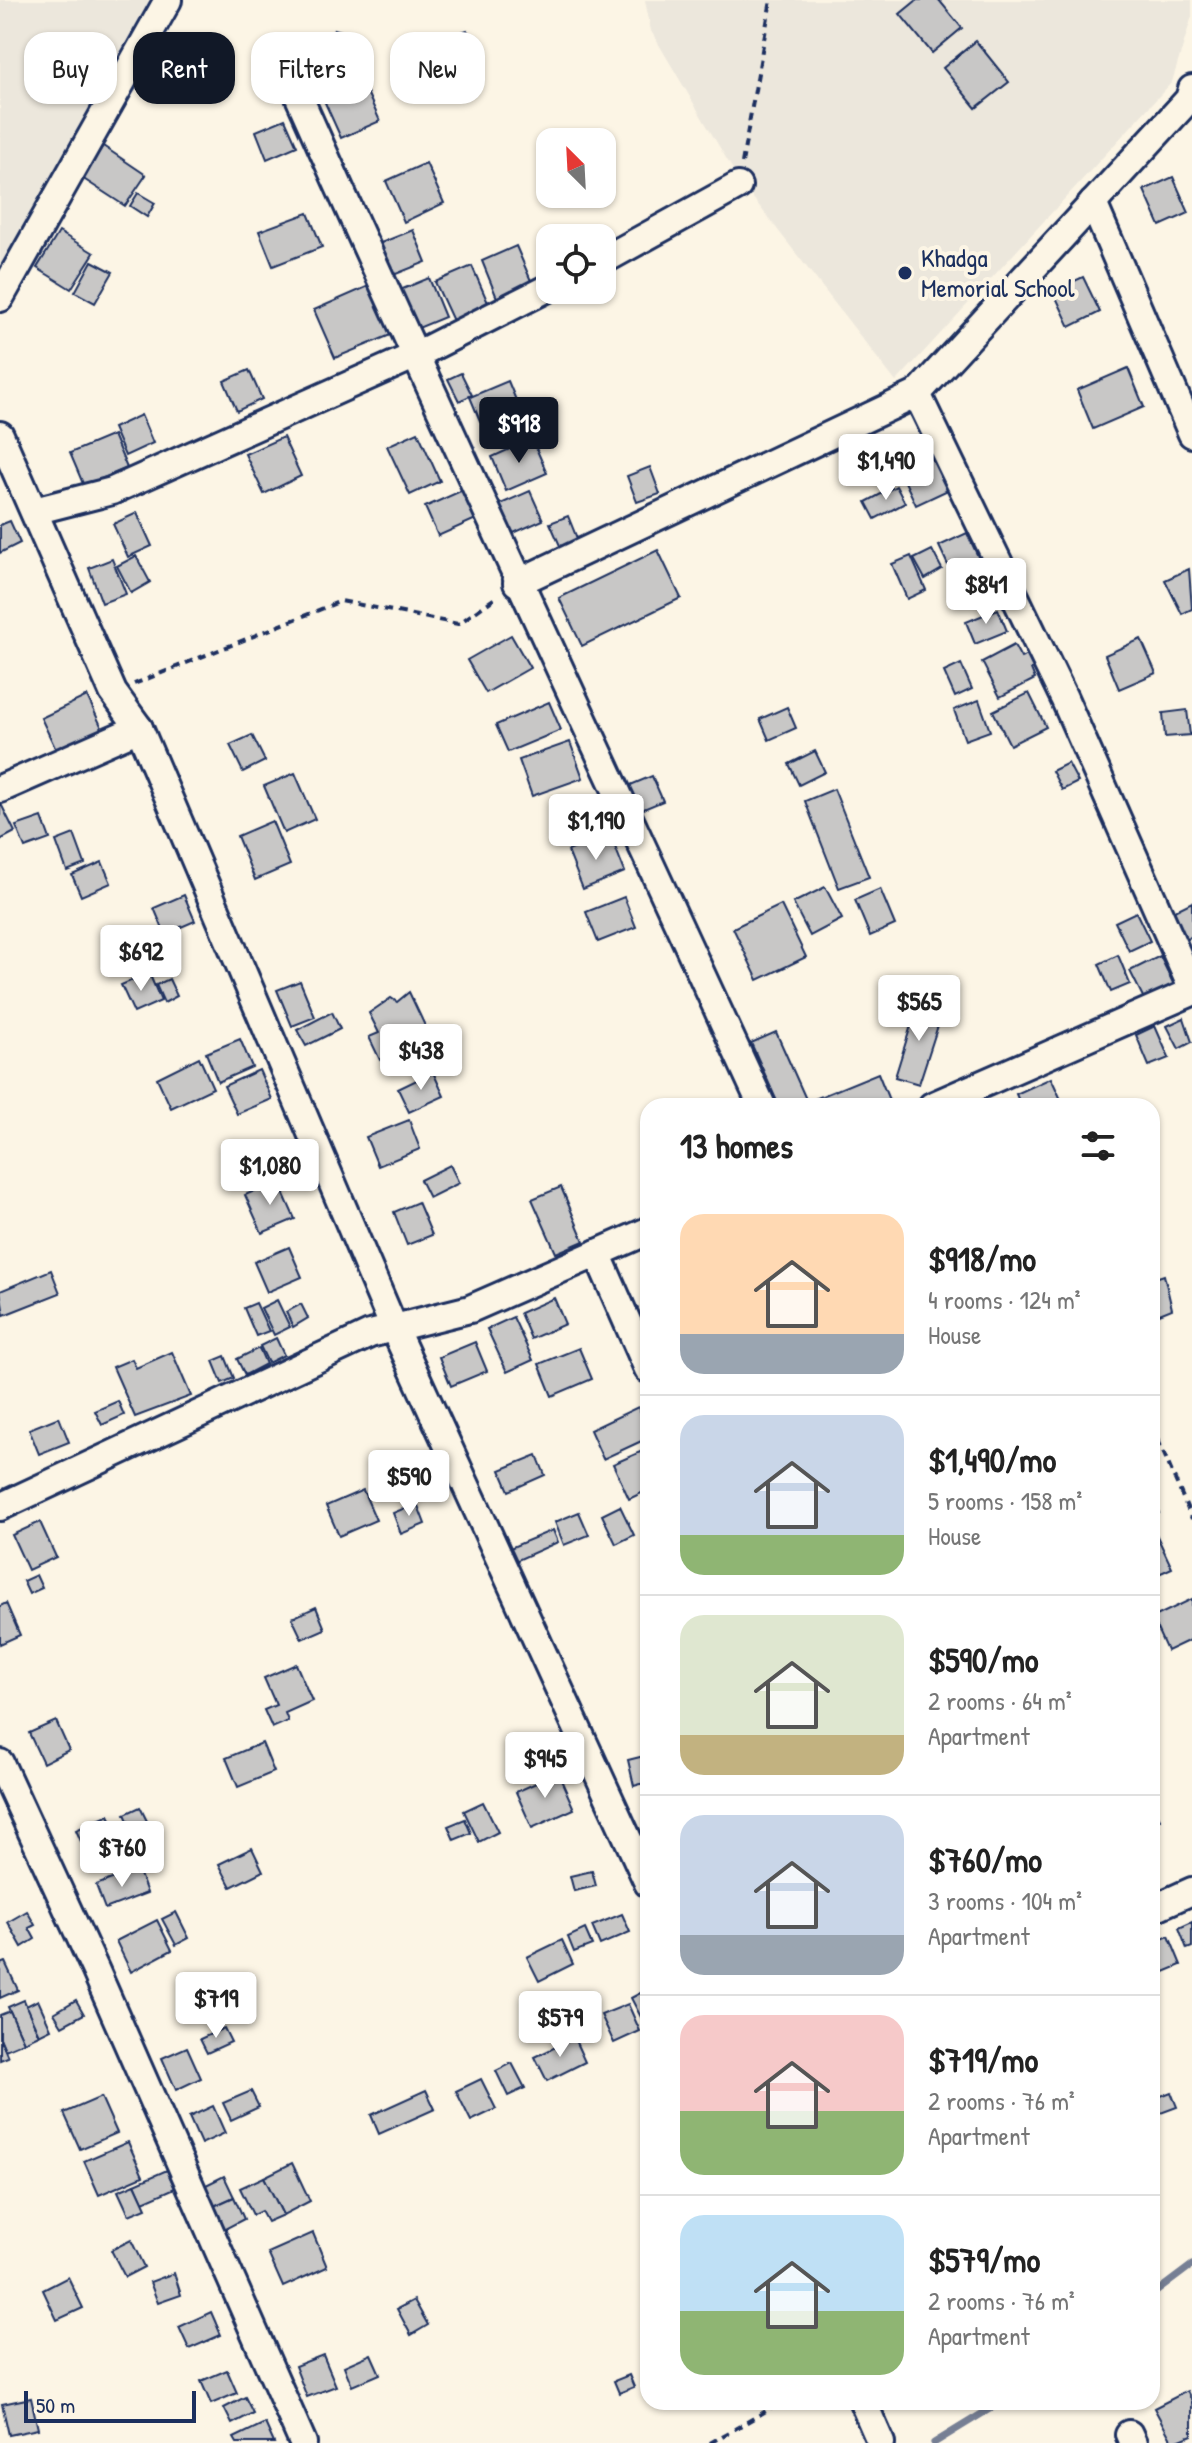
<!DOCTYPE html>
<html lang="en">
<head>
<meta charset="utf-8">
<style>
	:root { --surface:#fff; --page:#f6f6f6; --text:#222; --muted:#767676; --line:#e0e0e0; --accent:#111827 }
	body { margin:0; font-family:"Patrick Hand",sans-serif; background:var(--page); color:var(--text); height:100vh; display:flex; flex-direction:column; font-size:30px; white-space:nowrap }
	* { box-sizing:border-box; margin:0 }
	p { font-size:26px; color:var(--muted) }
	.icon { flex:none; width:44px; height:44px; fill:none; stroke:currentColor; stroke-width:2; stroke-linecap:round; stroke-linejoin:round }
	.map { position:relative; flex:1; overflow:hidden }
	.side { position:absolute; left:640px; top:1098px; width:520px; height:1312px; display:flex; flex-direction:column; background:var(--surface); border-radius:24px; box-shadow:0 2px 6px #0004 }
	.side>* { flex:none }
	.hud { position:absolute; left:24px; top:32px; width:496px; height:72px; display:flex; gap:16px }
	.needle { width:52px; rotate:336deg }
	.fabs { position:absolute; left:536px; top:128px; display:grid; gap:16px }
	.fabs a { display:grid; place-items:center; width:80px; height:80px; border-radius:16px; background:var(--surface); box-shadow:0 2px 6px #0004; font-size:40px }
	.scale { position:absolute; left:24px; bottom:20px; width:172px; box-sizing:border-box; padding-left:8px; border:4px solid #1b2f5e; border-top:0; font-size:22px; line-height:28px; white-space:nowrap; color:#1b2f5e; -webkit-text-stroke:6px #fcf5e5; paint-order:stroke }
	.price { position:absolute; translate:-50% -68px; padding:0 18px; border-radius:8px; background:#fff; color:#222; font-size:26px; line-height:52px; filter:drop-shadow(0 2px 4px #0008) }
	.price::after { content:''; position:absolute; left:50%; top:48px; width:24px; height:18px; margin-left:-12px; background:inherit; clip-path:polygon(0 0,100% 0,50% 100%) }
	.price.current { background:var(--accent); color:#fff }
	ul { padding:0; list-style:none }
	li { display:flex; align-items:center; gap:24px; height:200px; padding:0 40px }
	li+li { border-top:2px solid var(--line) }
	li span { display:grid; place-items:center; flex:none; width:224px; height:160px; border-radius:24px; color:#555 }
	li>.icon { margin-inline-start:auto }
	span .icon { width:96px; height:96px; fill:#fffc; stroke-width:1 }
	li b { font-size:34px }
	h2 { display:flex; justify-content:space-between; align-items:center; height:96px; padding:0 40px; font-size:34px }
	.tag { padding:0 28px; border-radius:24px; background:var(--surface); box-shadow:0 2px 6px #0004; font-size:28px; line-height:72px }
	.tag.current { background:var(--accent); color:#fff }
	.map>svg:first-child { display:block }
	.built { fill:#ece7dc }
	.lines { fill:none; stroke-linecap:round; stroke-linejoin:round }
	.stream { stroke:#767f94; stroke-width:7 }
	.building { fill:#c8c7c6; stroke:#1b2f5e; stroke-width:2 }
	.minor-casing { stroke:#1b2f5e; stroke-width:32 }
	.path { stroke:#1b2f5e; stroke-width:4; stroke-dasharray:8 6; stroke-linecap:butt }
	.minor { stroke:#fcf5e5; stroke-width:26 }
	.poi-dot { fill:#1b2f5e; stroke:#fcf5e5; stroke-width:3 }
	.labels { text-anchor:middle; stroke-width:8; stroke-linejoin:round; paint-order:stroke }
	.poi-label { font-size:26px; fill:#1b2f5e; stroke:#fcf5e5; text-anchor:start }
</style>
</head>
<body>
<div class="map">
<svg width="1192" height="2443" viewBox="0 0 1192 2443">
	<rect width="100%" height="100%" fill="#fcf5e5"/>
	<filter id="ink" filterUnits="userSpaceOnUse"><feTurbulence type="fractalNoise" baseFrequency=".0125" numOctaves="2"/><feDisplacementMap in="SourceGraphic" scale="16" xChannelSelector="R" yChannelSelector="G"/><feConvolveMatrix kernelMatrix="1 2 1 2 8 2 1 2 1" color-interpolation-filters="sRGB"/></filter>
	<g filter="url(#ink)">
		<!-- built -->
		<g class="built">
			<polygon points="0,0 161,0 0,282"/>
			<polygon points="645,0 1192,0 1192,16 1172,82 896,382 739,180 651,31"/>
		</g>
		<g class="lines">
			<!-- stream -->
			<g class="stream">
				<polyline points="1152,2295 1192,2265"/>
				<polyline points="934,2443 1001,2402"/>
			</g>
		</g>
		<!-- building -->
		<g class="building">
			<polygon points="917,0 939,0 962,28 932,53 900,14"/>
			<polygon points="334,29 360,36 352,64 326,57"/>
			<polygon points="467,30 476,54 457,61 448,37"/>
			<polygon points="976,41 1009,82 976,108 943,68"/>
			<polygon points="361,79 380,121 341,138 322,96"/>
			<polygon points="285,119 297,146 267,159 256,131"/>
			<polygon points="103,146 146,175 125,206 82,178"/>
			<polygon points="426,163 444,203 404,222 386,181"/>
			<polygon points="1173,177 1189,213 1160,226 1144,190"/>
			<polygon points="138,193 155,203 147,217 130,206"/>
			<polygon points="308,213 322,247 273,266 259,231"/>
			<polygon points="413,230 426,262 391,276 378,244"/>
			<polygon points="59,232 94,253 71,289 37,268"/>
			<polygon points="516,246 532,283 497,298 482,261"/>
			<polygon points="92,261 113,272 95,303 75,292"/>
			<polygon points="472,266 489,305 453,321 435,282"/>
			<polygon points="1083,277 1100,312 1070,327 1053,291"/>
			<polygon points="429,278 445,317 416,329 400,290"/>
			<polygon points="371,285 393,334 335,358 314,310"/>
			<polygon points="1128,368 1144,407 1093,429 1077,390"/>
			<polygon points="249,370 262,399 237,411 224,381"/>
			<polygon points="461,373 472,395 459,401 448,379"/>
			<polygon points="508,381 518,405 480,421 470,397"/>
			<polygon points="141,415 153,443 125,456 113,428"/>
			<polygon points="418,432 440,481 410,495 387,446"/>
			<polygon points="113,435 127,468 84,486 70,453"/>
			<polygon points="283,437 301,476 264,494 245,454"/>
			<polygon points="532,439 547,473 506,491 492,457"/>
			<polygon points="866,448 877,475 850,485 840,458"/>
			<polygon points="933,453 950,489 916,505 899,469"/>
			<polygon points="650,467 660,494 637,502 627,476"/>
			<polygon points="896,486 905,503 875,519 866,502"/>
			<polygon points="463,490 476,519 438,536 425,507"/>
			<polygon points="530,491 543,520 507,536 494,507"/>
			<polygon points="137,513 152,546 128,557 113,524"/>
			<polygon points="568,516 578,541 561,548 550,523"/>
			<polygon points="10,521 20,543 0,553 0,525"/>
			<polygon points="967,533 981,563 953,576 939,546"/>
			<polygon points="658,550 681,598 582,646 559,598"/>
			<polygon points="932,550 942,569 925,579 914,559"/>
			<polygon points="136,556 150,582 131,593 117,566"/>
			<polygon points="911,556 926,590 907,599 892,564"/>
			<polygon points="112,559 126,594 102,603 89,568"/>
			<polygon points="1189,569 1192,609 1182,614 1165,580"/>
			<polygon points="998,609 1007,631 975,644 966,622"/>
			<polygon points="511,635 530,668 486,693 467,660"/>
			<polygon points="1141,639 1156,673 1119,689 1105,655"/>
			<polygon points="1014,645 1021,658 1029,654 1036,667 1031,669 1035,679 1000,697 982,662"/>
			<polygon points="961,664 972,689 955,697 944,672"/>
			<polygon points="1029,693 1046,727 1010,745 993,711"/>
			<polygon points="87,696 104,732 58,754 41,718"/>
			<polygon points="979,700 990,731 965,740 954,710"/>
			<polygon points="549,702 561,730 508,752 496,725"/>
			<polygon points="787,707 796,728 769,740 760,719"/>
			<polygon points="1187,710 1190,735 1165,737 1163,713"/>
			<polygon points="252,735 265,761 243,772 230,745"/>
			<polygon points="570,742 583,778 532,796 519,760"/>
			<polygon points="815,751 825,772 799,785 789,764"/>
			<polygon points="1068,763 1078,782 1062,790 1052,771"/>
			<polygon points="295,773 315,819 284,833 264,786"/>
			<polygon points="652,776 663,801 639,811 628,786"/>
			<polygon points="834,789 869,877 839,888 805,801"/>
			<polygon points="0,802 15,832 0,840"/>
			<polygon points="42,817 50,839 25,848 16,826"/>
			<polygon points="272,821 290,865 255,880 237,836"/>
			<polygon points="74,834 85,864 67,871 56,841"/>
			<polygon points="610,834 625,872 583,889 568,851"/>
			<polygon points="102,862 111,883 81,896 72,875"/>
			<polygon points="825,887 842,919 810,936 793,903"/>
			<polygon points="880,889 895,925 870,936 855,900"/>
			<polygon points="184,895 195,921 165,934 154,908"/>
			<polygon points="624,897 636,927 598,942 586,912"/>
			<polygon points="1192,902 1192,936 1185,940 1174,911"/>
			<polygon points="781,905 806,957 758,980 733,928"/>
			<polygon points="1136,912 1150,941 1129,951 1115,922"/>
			<polygon points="1118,955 1130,984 1111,992 1099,964"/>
			<polygon points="1160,956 1174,985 1144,999 1130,971"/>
			<polygon points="149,973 161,1001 134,1013 121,985"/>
			<polygon points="169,979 177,996 164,1003 156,985"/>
			<polygon points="300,981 315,1017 292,1026 277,990"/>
			<polygon points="409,992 427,1030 423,1037 427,1045 406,1055 403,1049 380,1060 369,1037 379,1033 369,1013 391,998 397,1002"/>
			<polygon points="918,1003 943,1010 919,1084 895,1077"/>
			<polygon points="332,1012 340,1029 306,1046 297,1030"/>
			<polygon points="1184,1018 1192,1042 1179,1049 1167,1026"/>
			<polygon points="1155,1026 1169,1058 1149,1066 1136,1035"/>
			<polygon points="776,1032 809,1106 779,1106 751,1043"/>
			<polygon points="240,1039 252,1067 218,1082 206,1053"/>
			<polygon points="199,1057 213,1088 171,1108 157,1078"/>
			<polygon points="259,1070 272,1099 237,1114 224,1086"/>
			<polygon points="433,1072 444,1096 409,1112 398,1089"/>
			<polygon points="878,1073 891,1105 814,1106 812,1100"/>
			<polygon points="1051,1078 1064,1106 1021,1106 1016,1094"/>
			<polygon points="409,1120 420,1149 378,1166 366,1137"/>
			<polygon points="450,1165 459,1183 429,1198 420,1180"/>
			<polygon points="278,1181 295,1219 262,1233 245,1195"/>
			<polygon points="561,1187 584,1241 556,1253 532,1199"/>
			<polygon points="418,1202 432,1235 407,1245 394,1212"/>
			<polygon points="289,1247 302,1277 267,1292 254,1262"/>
			<polygon points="51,1270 60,1293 4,1315 0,1291"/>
			<polygon points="1164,1275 1172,1309 1152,1317 1152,1279"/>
			<polygon points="554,1298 565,1324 531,1339 520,1313"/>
			<polygon points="277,1300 290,1327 274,1335 261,1308"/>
			<polygon points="256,1303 269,1331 256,1336 244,1308"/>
			<polygon points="301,1304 308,1318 293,1327 286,1312"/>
			<polygon points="513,1317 533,1360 507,1372 487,1329"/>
			<polygon points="276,1338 284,1355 268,1363 260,1346"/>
			<polygon points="475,1342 487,1371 451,1386 439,1357"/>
			<polygon points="259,1348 266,1364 245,1375 237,1359"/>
			<polygon points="579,1348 592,1379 552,1396 539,1364"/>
			<polygon points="172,1352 191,1396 135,1417 113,1367 132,1359 136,1368"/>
			<polygon points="225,1356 234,1378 222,1383 213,1361"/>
			<polygon points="118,1401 124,1415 102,1425 95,1411"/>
			<polygon points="638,1407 648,1428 648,1438 603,1459 590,1430"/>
			<polygon points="59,1417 69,1442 39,1454 29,1429"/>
			<polygon points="647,1449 648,1490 629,1499 613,1464"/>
			<polygon points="537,1455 545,1475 509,1491 500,1470"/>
			<polygon points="363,1490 376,1520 339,1536 326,1506"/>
			<polygon points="1152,1498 1159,1513 1152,1516"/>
			<polygon points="417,1503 425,1524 401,1534 393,1513"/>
			<polygon points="620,1506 634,1535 616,1544 602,1515"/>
			<polygon points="579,1512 589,1535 564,1545 555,1522"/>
			<polygon points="40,1522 56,1557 28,1570 12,1535"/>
			<polygon points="553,1530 558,1542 511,1563 505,1550"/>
			<polygon points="1156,1534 1172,1568 1152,1577 1152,1536"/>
			<polygon points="36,1575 42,1588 29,1594 23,1581"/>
			<polygon points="1192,1599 1192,1639 1167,1651 1152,1618"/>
			<polygon points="6,1603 20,1635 0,1644 0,1606"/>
			<polygon points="316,1607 325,1629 302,1639 292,1618"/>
			<polygon points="296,1664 312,1701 285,1713 288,1721 272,1728 264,1710 276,1705 264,1678"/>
			<polygon points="56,1721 69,1750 43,1763 29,1733"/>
			<polygon points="262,1743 274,1772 238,1787 226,1758"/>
			<polygon points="648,1755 648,1782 634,1786 628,1760"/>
			<polygon points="558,1773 574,1809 532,1828 516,1792"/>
			<polygon points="483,1802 498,1832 479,1842 464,1811"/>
			<polygon points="1152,1804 1160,1819 1152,1823"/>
			<polygon points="140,1807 148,1823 132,1830 125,1814"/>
			<polygon points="109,1815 121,1840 87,1855 76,1830"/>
			<polygon points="465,1819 471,1833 454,1840 448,1826"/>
			<polygon points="252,1848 263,1871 231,1887 219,1864"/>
			<polygon points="138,1869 147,1893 105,1909 96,1885"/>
			<polygon points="592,1871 596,1886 574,1891 570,1876"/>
			<polygon points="27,1911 35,1925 29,1928 35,1939 22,1947 8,1922"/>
			<polygon points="176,1912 189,1938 176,1945 162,1919"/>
			<polygon points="622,1914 630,1932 600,1945 592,1926"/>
			<polygon points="157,1920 172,1950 131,1972 116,1941"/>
			<polygon points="1192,1922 1192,1947 1187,1949 1179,1928"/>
			<polygon points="585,1929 592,1945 574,1952 568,1937"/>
			<polygon points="1169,1936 1181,1965 1157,1975 1152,1962 1152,1943"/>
			<polygon points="562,1940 573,1964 539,1981 527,1957"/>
			<polygon points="5,1962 18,1990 0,1998 0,1964"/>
			<polygon points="648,1989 648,2019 643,2021 631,1998"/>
			<polygon points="24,2000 39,2035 24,2042 8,2007"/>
			<polygon points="38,2000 51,2029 39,2035 26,2006"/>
			<polygon points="76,2000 84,2014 62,2026 54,2013"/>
			<polygon points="628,2004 640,2031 614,2043 601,2015"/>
			<polygon points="10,2011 24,2042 5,2050 0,2038 0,2015"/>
			<polygon points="224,2028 231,2042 207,2053 200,2039"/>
			<polygon points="0,2038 8,2057 0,2060"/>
			<polygon points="574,2038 585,2062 547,2081 535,2057"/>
			<polygon points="187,2047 201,2078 176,2090 162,2058"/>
			<polygon points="512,2063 525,2088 508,2096 496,2071"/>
			<polygon points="481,2079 496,2109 471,2121 456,2091"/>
			<polygon points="426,2090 435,2109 379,2134 371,2115"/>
			<polygon points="251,2091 259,2107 231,2120 223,2103"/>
			<polygon points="1171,2092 1177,2107 1158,2114 1153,2099"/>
			<polygon points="101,2097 117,2133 80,2149 64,2113"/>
			<polygon points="213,2106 225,2133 201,2144 189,2117"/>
			<polygon points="128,2142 143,2176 99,2195 84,2161"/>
			<polygon points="292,2163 310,2201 283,2215 264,2177"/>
			<polygon points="167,2170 175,2188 143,2202 135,2184"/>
			<polygon points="224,2176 234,2197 214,2206 204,2186"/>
			<polygon points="264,2177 283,2215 267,2222 261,2211 253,2215 240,2188"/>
			<polygon points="135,2184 146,2208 129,2215 118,2191"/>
			<polygon points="234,2197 244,2219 225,2229 214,2206"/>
			<polygon points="313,2233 327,2267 283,2287 268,2253"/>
			<polygon points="131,2240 144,2267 125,2277 111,2250"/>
			<polygon points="174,2273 181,2295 158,2303 150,2282"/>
			<polygon points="68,2277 83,2308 57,2320 43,2290"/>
			<polygon points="414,2300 428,2325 411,2335 397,2309"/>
			<polygon points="211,2312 221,2335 189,2349 179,2327"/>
			<polygon points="371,2354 380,2374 352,2386 344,2366"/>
			<polygon points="323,2355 336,2386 307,2397 295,2366"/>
			<polygon points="227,2370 237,2393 211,2404 201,2381"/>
			<polygon points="629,2375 634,2387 619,2393 614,2381"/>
			<polygon points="1187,2391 1192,2401 1192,2435 1173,2443 1154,2408"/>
			<polygon points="245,2397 253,2413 232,2424 224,2408"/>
			<polygon points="31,2398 38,2429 9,2435 2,2404"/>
			<polygon points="265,2423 274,2443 237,2443 234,2438"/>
		</g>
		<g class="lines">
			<defs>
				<g id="minor">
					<path d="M299,97c150,338 309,673 463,1009"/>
					<polyline points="1093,203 1192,434"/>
					<polyline points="602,261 738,186"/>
					<polyline points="0,298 168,0"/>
					<polyline points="917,394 1064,698 1192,988"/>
					<polyline points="0,435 113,692 139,728 394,1328 648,1883"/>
					<polyline points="34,511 112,491 414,356 550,287"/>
					<polyline points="517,583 917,394 1189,99 1192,89"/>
					<polyline points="0,789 139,728"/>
					<polyline points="932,1106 1192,992"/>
					<polyline points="597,1253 648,1369"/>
					<polyline points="0,1507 370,1334 470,1309 648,1231"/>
					<polyline points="0,1763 95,1969 303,2443"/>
					<polyline points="1152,1909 1192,1891"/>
					<polyline points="863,2402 881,2443"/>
					<polyline points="1129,2434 1133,2443"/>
				</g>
			</defs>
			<!-- minor casing -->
			<use href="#minor" class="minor-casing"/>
			<!-- path -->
			<g class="path">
				<polyline points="742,163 771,0"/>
				<polyline points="134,684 341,601 458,624 498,596"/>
				<polyline points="1152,1426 1192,1519"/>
				<polyline points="710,2443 782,2402"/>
			</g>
			<!-- minor -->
			<use href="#minor" class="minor"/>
		</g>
	</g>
	<!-- markers -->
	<circle class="poi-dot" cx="905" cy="273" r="8"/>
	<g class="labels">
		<!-- poi labels -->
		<g class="poi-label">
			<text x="921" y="267">Khadga<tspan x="921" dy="30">Memorial School</tspan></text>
		</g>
	</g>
</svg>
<div class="fabs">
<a><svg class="needle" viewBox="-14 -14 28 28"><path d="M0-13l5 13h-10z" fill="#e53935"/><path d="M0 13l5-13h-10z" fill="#767676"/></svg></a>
<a><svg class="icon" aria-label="locate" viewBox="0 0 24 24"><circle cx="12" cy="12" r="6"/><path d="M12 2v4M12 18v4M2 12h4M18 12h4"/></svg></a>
</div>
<div class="scale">50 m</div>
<b class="price current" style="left:519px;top:465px">$918</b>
<b class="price" style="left:886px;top:502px">$1,490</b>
<b class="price" style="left:986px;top:626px">$841</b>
<b class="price" style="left:596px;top:862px">$1,190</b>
<b class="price" style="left:141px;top:993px">$692</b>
<b class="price" style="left:919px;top:1043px">$565</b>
<b class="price" style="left:421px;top:1092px">$438</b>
<b class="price" style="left:270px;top:1207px">$1,080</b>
<b class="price" style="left:409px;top:1518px">$590</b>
<b class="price" style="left:545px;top:1800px">$945</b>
<b class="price" style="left:122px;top:1889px">$760</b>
<b class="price" style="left:216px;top:2040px">$719</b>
<b class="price" style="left:560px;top:2059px">$579</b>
<div class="hud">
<a class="tag">Buy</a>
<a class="tag current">Rent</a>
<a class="tag">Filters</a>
<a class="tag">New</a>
</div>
<section class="side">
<h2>13 homes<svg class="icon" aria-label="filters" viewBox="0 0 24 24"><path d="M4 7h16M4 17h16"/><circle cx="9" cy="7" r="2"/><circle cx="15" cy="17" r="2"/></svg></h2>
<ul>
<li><span style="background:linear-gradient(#ffd9b3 75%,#9aa5b1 0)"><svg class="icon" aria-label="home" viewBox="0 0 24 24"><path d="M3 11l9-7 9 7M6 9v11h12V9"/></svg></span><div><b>$918/mo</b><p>4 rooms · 124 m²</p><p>House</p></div></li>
<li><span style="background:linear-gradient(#c9d6e8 75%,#8fb573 0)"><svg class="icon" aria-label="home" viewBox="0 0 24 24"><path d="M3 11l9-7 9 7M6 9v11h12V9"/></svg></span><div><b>$1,490/mo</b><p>5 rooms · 158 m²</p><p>House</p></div></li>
<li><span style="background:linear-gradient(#dfe7d0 75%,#c2b280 0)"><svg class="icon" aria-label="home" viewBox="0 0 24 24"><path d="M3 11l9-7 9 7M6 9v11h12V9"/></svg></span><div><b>$590/mo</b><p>2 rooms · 64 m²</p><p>Apartment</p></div></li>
<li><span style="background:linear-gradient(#c9d6e8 75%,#9aa5b1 0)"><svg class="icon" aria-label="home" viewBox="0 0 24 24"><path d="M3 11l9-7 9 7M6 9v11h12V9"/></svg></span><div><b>$760/mo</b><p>3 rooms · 104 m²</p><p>Apartment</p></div></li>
<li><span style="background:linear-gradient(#f6c9c9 60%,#8fb573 0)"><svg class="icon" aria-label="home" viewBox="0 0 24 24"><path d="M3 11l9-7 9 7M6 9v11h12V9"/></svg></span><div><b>$719/mo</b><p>2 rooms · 76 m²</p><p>Apartment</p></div></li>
<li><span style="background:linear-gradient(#bfe0f5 60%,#8fb573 0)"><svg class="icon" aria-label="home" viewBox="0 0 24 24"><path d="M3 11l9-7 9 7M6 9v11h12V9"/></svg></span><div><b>$579/mo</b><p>2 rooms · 76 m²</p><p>Apartment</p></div></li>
</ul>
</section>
</div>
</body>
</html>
